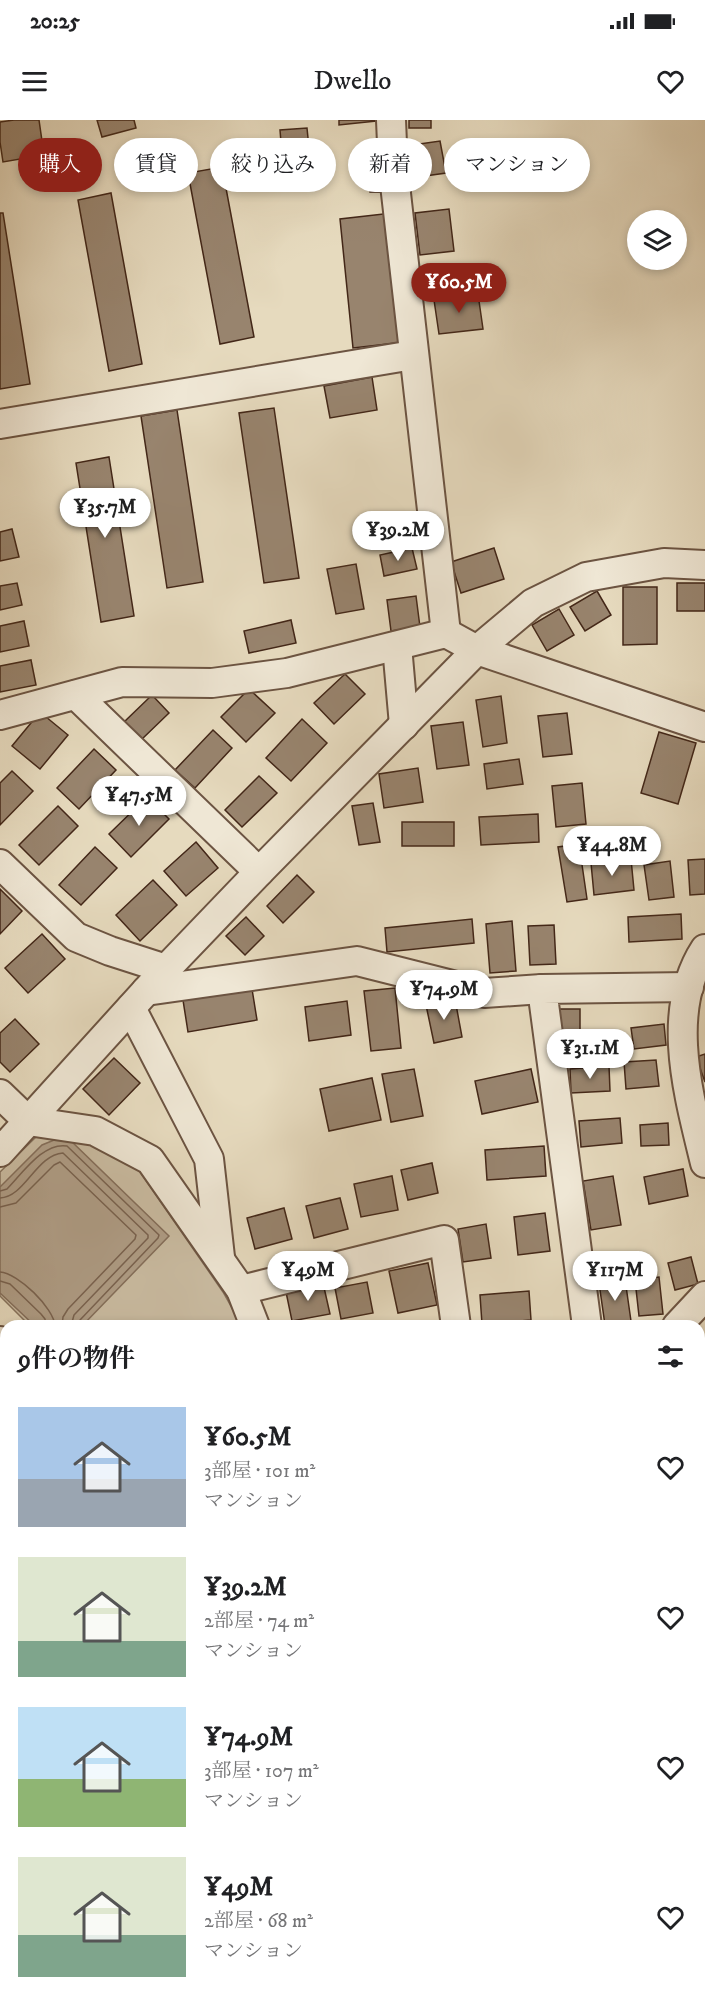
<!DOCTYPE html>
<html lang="ja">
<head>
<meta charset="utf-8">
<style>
	:root { --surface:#fff; --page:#f6f6f6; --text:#202124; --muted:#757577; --accent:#8f2418 }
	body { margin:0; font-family:"IM FELL DW Pica","Noto Serif JP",serif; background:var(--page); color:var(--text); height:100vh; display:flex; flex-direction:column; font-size:22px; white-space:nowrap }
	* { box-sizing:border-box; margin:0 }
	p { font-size:20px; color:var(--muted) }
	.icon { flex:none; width:33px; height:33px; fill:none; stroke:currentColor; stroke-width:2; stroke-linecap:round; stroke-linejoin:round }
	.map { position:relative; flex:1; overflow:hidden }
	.side { position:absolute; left:0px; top:1200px; width:705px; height:686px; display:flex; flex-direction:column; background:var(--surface); border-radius:18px 18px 0 0; box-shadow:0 3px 9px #0003 }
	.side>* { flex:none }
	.guide { position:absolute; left:18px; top:18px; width:669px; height:54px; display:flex; gap:12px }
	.fabs { position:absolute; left:627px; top:90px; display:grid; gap:12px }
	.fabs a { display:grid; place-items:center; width:60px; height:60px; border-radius:50%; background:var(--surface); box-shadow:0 3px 9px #0003; font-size:30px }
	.price { position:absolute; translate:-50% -51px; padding:0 14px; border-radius:21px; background:#fff; color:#222; font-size:20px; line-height:39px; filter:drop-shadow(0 2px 3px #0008) }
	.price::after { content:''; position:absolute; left:50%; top:36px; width:18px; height:14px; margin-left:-9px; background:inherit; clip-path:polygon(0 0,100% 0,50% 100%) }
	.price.on { background:var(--accent); color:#fff }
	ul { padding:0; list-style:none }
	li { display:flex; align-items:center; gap:18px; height:150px; padding:0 18px }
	li span { display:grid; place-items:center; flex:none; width:168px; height:120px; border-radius:0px; color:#555 }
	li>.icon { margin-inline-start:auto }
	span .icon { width:72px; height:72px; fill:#fffc; stroke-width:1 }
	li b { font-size:26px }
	h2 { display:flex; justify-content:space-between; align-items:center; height:72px; padding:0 18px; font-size:26px }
	.tag { padding:0 21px; border-radius:27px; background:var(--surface); box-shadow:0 3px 9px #0003; font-size:21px; line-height:54px }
	.tag.on { background:var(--accent); color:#fff }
	.status { display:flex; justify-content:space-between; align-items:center; height:42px; padding:0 30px; background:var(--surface); direction:ltr }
	.status svg { height:16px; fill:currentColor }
	header { display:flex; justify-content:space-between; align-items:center; height:78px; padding:0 18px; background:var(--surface); font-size:27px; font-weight:600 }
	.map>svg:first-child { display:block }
	.green { fill:#cabca2; stroke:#86725d; stroke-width:1.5 }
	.water { fill:#af9d86; stroke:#846e5a; stroke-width:1.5 }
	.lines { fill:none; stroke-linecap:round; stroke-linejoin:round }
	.shore { stroke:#79624f; stroke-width:1.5 }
	.building { fill:#98846e; stroke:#432718; stroke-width:1.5 }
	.street-casing { stroke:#6c5442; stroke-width:32 }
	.street { stroke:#efe7d5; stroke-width:28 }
</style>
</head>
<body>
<div class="status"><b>20:25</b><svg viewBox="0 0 49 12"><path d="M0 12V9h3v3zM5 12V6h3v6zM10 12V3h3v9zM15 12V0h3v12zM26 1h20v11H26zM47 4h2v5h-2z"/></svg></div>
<header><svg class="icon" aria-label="menu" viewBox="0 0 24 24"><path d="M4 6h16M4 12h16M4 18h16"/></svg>Dwello<svg class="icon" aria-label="heart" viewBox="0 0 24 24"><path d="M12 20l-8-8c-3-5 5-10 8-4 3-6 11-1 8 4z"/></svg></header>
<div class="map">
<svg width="705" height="1885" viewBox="0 0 705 1885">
	<rect width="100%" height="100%" fill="#e6dabe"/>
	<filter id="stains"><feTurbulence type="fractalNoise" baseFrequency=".00333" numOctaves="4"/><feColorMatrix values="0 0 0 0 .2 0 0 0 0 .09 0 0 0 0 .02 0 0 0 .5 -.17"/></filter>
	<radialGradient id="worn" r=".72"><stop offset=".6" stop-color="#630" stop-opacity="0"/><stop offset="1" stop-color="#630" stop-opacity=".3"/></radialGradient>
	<!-- green -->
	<polygon class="green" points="37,1016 92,1020 124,1038 140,1052 223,1172 242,1206 30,1206 0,1176 0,1052"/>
	<!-- water -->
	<polygon class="water" points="59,1018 70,1020 169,1116 82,1206 35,1206 0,1173 0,1067 42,1025"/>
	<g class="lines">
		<!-- shore -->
		<g class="shore">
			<path d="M0,1071l7,-2c15,-15 36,-47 60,-43l92,89 -1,3 -78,82 -2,6"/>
			<path d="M0,1078c25,-1 36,-43 63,-45l85,82v3l-74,77 -3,11"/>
			<polyline points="0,1087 16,1083 54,1045 60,1042 136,1115 135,1119 68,1189 63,1197 62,1206"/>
			<path d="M0,1152c18,1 54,36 55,54"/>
			<polyline points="0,1161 10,1164 41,1194 45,1199 46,1206"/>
		</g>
	</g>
	<!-- building -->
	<g class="building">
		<polygon points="14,0 39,0 44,35 3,42 0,22 0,2"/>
		<polygon points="97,0 134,0 136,8 102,17"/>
		<polygon points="339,0 376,0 376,1 339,5"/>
		<rect x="409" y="0" width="22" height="8"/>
		<polygon points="307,8 312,58 284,60 280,10"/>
		<polygon points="440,21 446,53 411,58 406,26"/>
		<polygon points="383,44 384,72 370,72 369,45"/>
		<polygon points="222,47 254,217 220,224 188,53"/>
		<polygon points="111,73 142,244 109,251 78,80"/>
		<polygon points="449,89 454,131 420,135 415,93"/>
		<polygon points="0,93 3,93 30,264 0,269"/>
		<polygon points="392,93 405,222 353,228 340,99"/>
		<polygon points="478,174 483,209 439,214 434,180"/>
		<polygon points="372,257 377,290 330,298 324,266"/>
		<polygon points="274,288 299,458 264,463 239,293"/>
		<polygon points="177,290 203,462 167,468 141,296"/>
		<polygon points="109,337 134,496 101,502 76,343"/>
		<polygon points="12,409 19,437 0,441 0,412"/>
		<polygon points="412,428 417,449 384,456 380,435"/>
		<polygon points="494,428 504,459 461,473 451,442"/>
		<polygon points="356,444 364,489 336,494 327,449"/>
		<polygon points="17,463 22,485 0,490 0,466"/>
		<rect x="677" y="463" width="28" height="28"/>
		<polygon points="623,467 657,467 657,524 623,525"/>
		<polygon points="597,471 611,495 585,511 570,487"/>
		<polygon points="416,476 420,507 391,511 387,480"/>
		<polygon points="559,489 574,515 547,531 532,505"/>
		<polygon points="291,500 296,523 249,533 244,511"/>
		<polygon points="24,501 29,526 0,532 0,506"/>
		<polygon points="31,540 36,565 0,572 0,546"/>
		<polygon points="345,554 365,574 334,604 314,583"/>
		<polygon points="249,569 275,593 246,622 221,597"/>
		<polygon points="152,575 169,593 141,620 123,603"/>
		<polygon points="501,576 507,623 483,627 476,580"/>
		<polygon points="40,592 68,615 40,649 12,626"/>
		<polygon points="567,593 572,634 543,637 538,596"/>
		<polygon points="302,599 327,623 291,661 266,638"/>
		<polygon points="463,602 469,645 437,649 431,606"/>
		<polygon points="213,610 232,628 195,668 175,650"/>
		<polygon points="659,612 696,623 678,684 641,673"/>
		<polygon points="94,629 116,650 79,689 57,668"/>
		<polygon points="519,639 523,664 487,669 484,644"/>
		<polygon points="418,648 423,682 384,688 379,654"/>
		<polygon points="12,651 33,671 0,705 0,663"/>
		<polygon points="259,656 277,673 242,707 225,690"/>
		<polygon points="582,663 586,704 556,707 552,666"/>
		<polygon points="147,677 169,699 131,737 109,714"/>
		<polygon points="373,683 380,722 359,725 352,686"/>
		<polygon points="58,686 78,706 39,745 19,725"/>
		<polygon points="538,694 539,722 481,725 479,697"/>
		<rect x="402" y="702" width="52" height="24"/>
		<polygon points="196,722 218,748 186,776 164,751"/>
		<polygon points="579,724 587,779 567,782 558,727"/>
		<polygon points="95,727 117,748 81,785 59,765"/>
		<polygon points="631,739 634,770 594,775 591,743"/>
		<polygon points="705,739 705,774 690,775 688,740"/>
		<polygon points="670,741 674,777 649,780 644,745"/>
		<polygon points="297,755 314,772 283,803 267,786"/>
		<polygon points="153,760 177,785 140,821 116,795"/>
		<polygon points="0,769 22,791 0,814"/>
		<polygon points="681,794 682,819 629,822 628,797"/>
		<polygon points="246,797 264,816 245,835 226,816"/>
		<polygon points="472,799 474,823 387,832 385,808"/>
		<polygon points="512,801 516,851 490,853 486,804"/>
		<polygon points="554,805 556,844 530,845 528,806"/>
		<polygon points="42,814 65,839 28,873 5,848"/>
		<polygon points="395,868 401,928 371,931 364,871"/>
		<polygon points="252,869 257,900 188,912 183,880"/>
		<polygon points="455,879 462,917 434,923 426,885"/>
		<polygon points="347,881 351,915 309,921 305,887"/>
		<polygon points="555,889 580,889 580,918 554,918"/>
		<polygon points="15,899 39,924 10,952 0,942 0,913"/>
		<polygon points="664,904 666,925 634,929 631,908"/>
		<polygon points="705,934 705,962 696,937"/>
		<polygon points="114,938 140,963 109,995 83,969"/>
		<polygon points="656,940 659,966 626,969 624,942"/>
		<polygon points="609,946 610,971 571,973 570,949"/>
		<polygon points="414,949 423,996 391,1002 382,954"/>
		<polygon points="531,949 538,982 482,994 475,961"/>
		<polygon points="372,958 381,1000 329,1011 320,969"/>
		<polygon points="620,998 622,1023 581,1027 579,1001"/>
		<polygon points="668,1003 669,1025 641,1026 640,1005"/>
		<polygon points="544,1026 546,1056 487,1060 485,1030"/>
		<polygon points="432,1043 438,1073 408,1080 401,1050"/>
		<polygon points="683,1049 688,1076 649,1084 644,1057"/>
		<polygon points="392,1056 398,1090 361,1097 354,1064"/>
		<polygon points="613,1056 621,1105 591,1110 583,1061"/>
		<polygon points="340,1078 348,1109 314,1118 306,1086"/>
		<polygon points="284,1088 292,1119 255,1129 247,1098"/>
		<polygon points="545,1093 550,1131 518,1135 514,1097"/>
		<polygon points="486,1104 491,1138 463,1142 458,1109"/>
		<polygon points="691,1137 698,1164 675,1170 668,1143"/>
		<polygon points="428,1143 437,1185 398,1193 389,1151"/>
		<polygon points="659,1157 663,1194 639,1196 635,1160"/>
		<polygon points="625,1159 631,1201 605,1205 599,1163"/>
		<polygon points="367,1162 373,1193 341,1199 335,1168"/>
		<polygon points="323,1163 330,1194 292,1201 286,1172"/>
		<polygon points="529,1171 531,1200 482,1204 480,1175"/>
		<polygon points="6,1271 6,1284 0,1276"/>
		<polygon points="705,1278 705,1327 699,1329 699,1281"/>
		<polygon points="6,1341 6,1385 0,1388 0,1344"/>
		<polygon points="701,1411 705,1418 705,1450 699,1453 699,1412"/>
		<polygon points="6,1495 6,1541 0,1545 0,1499"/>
		<polygon points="5,1659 6,1697 0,1700 0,1661"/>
		<polygon points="705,1670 705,1864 699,1864 699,1671"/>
		<polygon points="225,1880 304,1880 312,1885 233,1885"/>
		<polygon points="352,1880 383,1880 388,1885 346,1885"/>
	</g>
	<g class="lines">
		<defs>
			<g id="street">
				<polyline points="391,0 393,47 446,513"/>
				<polyline points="0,304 413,235"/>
				<polyline points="397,526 404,605"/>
				<polyline points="76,575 259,752"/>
				<polyline points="0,595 122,562 212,563 287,553 446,513 477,530 705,607"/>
				<polyline points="0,744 76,817 110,831 166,849"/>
				<path d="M705,829c-41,63 -16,147 0,214"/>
				<polyline points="146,871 357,841 484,873 542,869"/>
				<polyline points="131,888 209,1039 220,1137"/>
				<polyline points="0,974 28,1001 95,1011 150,1040 241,1170 255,1206"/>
				<polyline points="0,1032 166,849 259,752 477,530 533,483 586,457 664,443 705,445"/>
				<polyline points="241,1170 444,1120 456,1206"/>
				<polyline points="587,1206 542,869 689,867"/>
				<polyline points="677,1206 705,1176"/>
				<polyline points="0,1221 6,1227"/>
				<polyline points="699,1483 705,1480"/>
				<polyline points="651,1880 653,1885"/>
				<polyline points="17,1885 24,1880"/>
				<polyline points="138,1885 139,1880"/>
			</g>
		</defs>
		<!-- street casing -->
		<use href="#street" class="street-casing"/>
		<!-- street -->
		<use href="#street" class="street"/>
	</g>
	<rect width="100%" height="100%" filter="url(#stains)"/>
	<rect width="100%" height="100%" fill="url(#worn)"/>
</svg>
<div class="fabs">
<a><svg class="icon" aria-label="layers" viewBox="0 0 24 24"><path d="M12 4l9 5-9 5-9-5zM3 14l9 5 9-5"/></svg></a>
</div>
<b class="price on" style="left:459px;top:194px">¥60.5M</b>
<b class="price" style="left:105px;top:419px">¥35.7M</b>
<b class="price" style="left:398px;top:442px">¥39.2M</b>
<b class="price" style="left:139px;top:707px">¥47.5M</b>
<b class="price" style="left:612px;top:757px">¥44.8M</b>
<b class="price" style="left:444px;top:901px">¥74.9M</b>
<b class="price" style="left:590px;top:960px">¥31.1M</b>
<b class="price" style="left:308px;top:1182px">¥49M</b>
<b class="price" style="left:615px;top:1182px">¥117M</b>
<div class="guide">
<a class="tag on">購入</a>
<a class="tag">賃貸</a>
<a class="tag">絞り込み</a>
<a class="tag">新着</a>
<a class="tag">マンション</a>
</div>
<section class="side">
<h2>9件の物件<svg class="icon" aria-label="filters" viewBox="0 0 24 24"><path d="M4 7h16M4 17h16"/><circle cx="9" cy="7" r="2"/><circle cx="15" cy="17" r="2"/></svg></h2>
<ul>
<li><span style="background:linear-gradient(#a9c7e8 60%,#9aa5b1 0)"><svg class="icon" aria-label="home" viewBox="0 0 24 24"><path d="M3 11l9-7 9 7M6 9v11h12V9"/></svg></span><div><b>¥60.5M</b><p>3部屋 · 101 m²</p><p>マンション</p></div><svg class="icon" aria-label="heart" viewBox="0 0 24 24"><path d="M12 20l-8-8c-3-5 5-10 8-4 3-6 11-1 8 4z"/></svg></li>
<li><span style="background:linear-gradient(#dfe7d0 70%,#7fa58c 0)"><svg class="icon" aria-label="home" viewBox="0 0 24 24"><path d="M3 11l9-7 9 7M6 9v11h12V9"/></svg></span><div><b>¥39.2M</b><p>2部屋 · 74 m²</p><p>マンション</p></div><svg class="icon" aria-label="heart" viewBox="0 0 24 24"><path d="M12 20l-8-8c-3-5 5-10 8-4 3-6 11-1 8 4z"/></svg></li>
<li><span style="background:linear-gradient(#bfe0f5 60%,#8fb573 0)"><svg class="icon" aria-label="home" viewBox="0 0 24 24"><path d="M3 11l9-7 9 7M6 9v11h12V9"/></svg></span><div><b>¥74.9M</b><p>3部屋 · 107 m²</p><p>マンション</p></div><svg class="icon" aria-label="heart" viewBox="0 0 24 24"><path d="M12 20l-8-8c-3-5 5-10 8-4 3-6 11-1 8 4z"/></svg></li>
<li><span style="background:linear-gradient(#dfe7d0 65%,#7fa58c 0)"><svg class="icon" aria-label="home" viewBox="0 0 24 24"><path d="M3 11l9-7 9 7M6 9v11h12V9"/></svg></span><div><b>¥49M</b><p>2部屋 · 68 m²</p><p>マンション</p></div><svg class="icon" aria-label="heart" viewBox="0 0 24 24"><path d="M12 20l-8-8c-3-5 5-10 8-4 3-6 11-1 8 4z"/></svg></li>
</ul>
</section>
</div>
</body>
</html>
